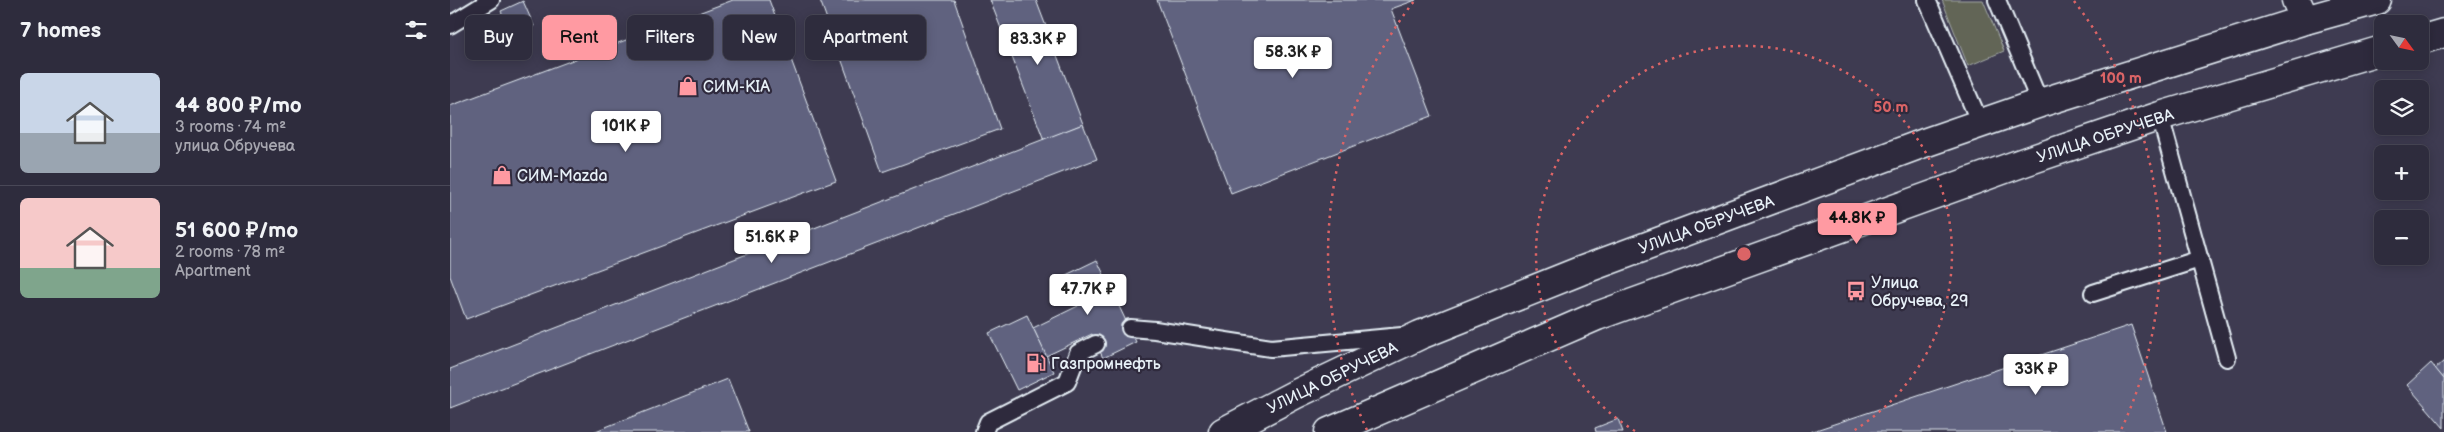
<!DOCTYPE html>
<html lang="en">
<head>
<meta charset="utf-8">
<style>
	:root { --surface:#2e2c3d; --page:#3a3848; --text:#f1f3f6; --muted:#a7a7b0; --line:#494857; --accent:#ff9aa2 }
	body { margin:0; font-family:"Balsamiq Sans",sans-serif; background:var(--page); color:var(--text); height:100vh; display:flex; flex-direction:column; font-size:19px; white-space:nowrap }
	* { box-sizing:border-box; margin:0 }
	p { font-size:16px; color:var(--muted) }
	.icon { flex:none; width:28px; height:28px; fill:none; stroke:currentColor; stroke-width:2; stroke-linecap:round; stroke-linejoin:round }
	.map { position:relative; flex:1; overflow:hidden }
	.side { display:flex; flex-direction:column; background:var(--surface); width:450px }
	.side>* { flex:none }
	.top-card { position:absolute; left:15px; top:15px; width:475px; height:45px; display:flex; gap:10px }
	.needle { width:32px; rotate:123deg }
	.fabs { position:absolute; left:1924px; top:15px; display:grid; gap:10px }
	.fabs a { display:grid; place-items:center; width:55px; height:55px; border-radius:8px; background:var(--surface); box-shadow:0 2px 12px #0003,0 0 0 1px var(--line); font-size:25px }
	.price { position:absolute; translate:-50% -42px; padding:0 11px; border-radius:5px; background:#fff; color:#222; font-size:16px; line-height:32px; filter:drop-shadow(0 1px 2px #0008) }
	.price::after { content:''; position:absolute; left:50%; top:30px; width:15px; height:11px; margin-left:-8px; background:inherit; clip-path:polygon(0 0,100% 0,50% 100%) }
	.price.active { background:var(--accent); color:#111 }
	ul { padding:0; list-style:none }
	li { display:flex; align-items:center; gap:15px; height:125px; padding:0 20px }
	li+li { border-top:1px solid var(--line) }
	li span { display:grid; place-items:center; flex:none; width:140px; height:100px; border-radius:8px; color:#555 }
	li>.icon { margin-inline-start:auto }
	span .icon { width:60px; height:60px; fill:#fffc; stroke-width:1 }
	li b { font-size:21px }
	h2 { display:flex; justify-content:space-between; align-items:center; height:60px; padding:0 20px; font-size:21px }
	.pill { padding:0 18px; border-radius:8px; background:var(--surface); box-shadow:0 2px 12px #0003,0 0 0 1px var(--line); font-size:18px; line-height:45px }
	.pill.active { background:var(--accent); color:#111 }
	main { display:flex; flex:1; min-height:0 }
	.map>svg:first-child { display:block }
	.green { fill:#626557; stroke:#a5aba8 }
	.building { fill:#60627f; stroke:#e8f1f8 }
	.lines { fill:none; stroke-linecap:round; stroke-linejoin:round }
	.service-casing { stroke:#e8f1f8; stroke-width:20 }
	.minor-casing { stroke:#e8f1f8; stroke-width:31 }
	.secondary-casing { stroke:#e8f1f8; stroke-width:31 }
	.service { stroke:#2f2a3d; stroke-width:16 }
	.minor { stroke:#2f2a3d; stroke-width:28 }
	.secondary { stroke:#2f2a3d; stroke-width:28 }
	.ring { fill:none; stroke:#db6466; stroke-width:2.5; stroke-dasharray:2.5 5 }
	.labels { text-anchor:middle; stroke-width:4.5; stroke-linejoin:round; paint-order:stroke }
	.poi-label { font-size:16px; fill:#e8f1f8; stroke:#2f2a3d; text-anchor:start }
	.street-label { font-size:16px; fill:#e8f1f8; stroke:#2f2a3d }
	.centre { fill:#db6466; stroke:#2f2a3d; stroke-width:2.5 }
	.ring-label { font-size:15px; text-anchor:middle; font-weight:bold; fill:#db6466; stroke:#2f2a3d; stroke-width:4.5; stroke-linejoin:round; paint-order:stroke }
</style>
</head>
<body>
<main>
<section class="side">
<h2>7 homes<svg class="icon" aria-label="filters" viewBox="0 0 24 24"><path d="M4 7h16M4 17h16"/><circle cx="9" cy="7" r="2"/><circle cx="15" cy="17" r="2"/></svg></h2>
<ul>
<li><span style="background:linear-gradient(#c9d6e8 60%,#9aa5b1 0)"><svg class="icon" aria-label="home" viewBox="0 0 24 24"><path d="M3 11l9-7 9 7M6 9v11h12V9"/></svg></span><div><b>44 800 ₽/mo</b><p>3 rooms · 74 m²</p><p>улица Обручева</p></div></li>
<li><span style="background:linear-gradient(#f6c9c9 70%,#7fa58c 0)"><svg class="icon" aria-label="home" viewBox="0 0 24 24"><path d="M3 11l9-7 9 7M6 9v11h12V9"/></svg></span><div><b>51 600 ₽/mo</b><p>2 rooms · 78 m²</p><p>Apartment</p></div></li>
</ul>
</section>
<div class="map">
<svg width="1994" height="432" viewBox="0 0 1994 432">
	<rect width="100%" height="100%" fill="#3e3b51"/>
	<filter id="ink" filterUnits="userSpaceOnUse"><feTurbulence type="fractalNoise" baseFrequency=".02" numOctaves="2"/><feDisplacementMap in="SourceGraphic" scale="10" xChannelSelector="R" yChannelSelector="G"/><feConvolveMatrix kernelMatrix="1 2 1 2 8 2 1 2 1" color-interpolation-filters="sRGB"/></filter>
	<g filter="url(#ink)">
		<!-- green -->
		<polygon class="green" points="1492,0 1533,0 1554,51 1518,66"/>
		<!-- building -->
		<g class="building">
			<polygon points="283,0 319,0 386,181 16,319 0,276 0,106"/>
			<polygon points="370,0 504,0 550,129 432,172"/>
			<polygon points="540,0 586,0 633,124 594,140"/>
			<polygon points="707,0 966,0 941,9 982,116 781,193"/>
			<polygon points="73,1 84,26 63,36 51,11"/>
			<polygon points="633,124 647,159 0,408 0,369"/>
			<polygon points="647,260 686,342 653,358 642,334 596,356 583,328 628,306 614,276"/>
			<polygon points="577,315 604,372 567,390 539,333"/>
			<polygon points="1681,325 1717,432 1360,432"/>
			<polygon points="1994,361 1994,379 1985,369"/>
			<polygon points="1981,363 1994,379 1994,428 1957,385"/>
			<polygon points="278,379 299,432 143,432"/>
			<polygon points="1168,419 1173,432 1146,432 1145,428"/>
		</g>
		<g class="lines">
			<defs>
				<g id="service">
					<polyline points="1477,0 1530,123"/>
					<polyline points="1547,0 1590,103"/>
					<polyline points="0,25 41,0"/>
					<polyline points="1710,116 1777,358"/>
					<polyline points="1643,293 1750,259"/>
					<polyline points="680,328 705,330 821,348 952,336"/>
					<polyline points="534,432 538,422 617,382 628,353 646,344"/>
				</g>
				<polyline id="minor" points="1846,0 1855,20"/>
				<g id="secondary">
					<polyline points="1970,40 1994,33"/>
					<polyline points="773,432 846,394 970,335 1130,271 1474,143 1590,103 1855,20 1927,0"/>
					<polyline points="879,432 1147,316 1577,161 1710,116 1932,50"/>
				</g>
			</defs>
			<!-- service casing -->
			<use href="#service" class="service-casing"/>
			<!-- minor casing -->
			<use href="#minor" class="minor-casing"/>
			<!-- secondary casing -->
			<use href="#secondary" class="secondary-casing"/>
			<!-- service -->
			<use href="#service" class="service"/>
			<!-- minor -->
			<use href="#minor" class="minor"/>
			<!-- secondary -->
			<use href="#secondary" class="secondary"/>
		</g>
	</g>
	<!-- distance rings -->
	<g class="ring">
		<path d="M1185 431A208 208 0 1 1 1403 431"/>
		<path d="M917 430A416 416 0 0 1 964 1M1624 1A416 416 0 0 1 1671 430"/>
	</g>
	<!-- icons -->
	<defs>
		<symbol id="shop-bare" viewBox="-9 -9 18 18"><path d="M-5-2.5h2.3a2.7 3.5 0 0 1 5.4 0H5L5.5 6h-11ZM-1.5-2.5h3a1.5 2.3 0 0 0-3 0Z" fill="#ff9aa2" stroke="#2f2a3d" stroke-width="2.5" paint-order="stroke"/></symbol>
		<symbol id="bus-bare" viewBox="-9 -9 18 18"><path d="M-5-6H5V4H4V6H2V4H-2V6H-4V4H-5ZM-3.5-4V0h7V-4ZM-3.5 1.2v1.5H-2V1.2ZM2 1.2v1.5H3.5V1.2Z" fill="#ff9aa2" stroke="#2f2a3d" stroke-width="2.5" paint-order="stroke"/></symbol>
		<symbol id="fuel-bare" viewBox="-9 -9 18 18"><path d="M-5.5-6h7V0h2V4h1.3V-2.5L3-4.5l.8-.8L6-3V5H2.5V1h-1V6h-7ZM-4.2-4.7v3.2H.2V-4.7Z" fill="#ff9aa2" stroke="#2f2a3d" stroke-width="2.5" paint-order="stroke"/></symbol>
	</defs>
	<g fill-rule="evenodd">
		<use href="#shop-bare" x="224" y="72" width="28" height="28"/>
		<use href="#shop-bare" x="38" y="161" width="28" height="28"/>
		<use href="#bus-bare" x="1392" y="277" width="28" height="28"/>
		<use href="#fuel-bare" x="572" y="349" width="28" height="28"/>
	</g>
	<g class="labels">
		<!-- poi labels -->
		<g class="poi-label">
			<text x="253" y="92">СИМ-KIA</text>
			<text x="67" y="181">СИМ-Mazda</text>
			<text x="1421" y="288">Улица<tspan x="1421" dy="18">Обручева, 29</tspan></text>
			<text x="601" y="369">Газпромнефть</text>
		</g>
		<!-- street labels -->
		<g class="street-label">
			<text transform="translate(1655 135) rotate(-18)" y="6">УЛИЦА ОБРУЧЕВА</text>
			<text transform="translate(1256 224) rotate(-20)" y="6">УЛИЦА ОБРУЧЕВА</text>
			<text transform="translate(882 377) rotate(-26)" y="6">УЛИЦА ОБРУЧЕВА</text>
		</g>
	</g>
	<circle cx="1294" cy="254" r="8" class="centre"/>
	<g class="ring-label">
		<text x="1671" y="83">100 m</text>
		<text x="1441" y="112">50 m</text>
	</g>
</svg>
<div class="fabs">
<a><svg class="needle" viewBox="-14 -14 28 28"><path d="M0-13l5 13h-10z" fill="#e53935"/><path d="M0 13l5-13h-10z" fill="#a7a7b0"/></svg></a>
<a><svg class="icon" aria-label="layers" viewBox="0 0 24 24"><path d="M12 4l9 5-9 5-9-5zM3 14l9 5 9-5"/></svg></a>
<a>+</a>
<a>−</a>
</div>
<b class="price" style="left:588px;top:66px">83.3K ₽</b>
<b class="price" style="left:843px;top:79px">58.3K ₽</b>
<b class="price" style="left:176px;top:153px">101K ₽</b>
<b class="price active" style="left:1407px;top:245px">44.8K ₽</b>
<b class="price" style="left:322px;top:264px">51.6K ₽</b>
<b class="price" style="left:638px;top:316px">47.7K ₽</b>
<b class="price" style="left:1586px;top:396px">33K ₽</b>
<div class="top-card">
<a class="pill">Buy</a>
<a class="pill active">Rent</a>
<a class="pill">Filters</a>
<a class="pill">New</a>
<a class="pill">Apartment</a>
</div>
</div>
</main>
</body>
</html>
